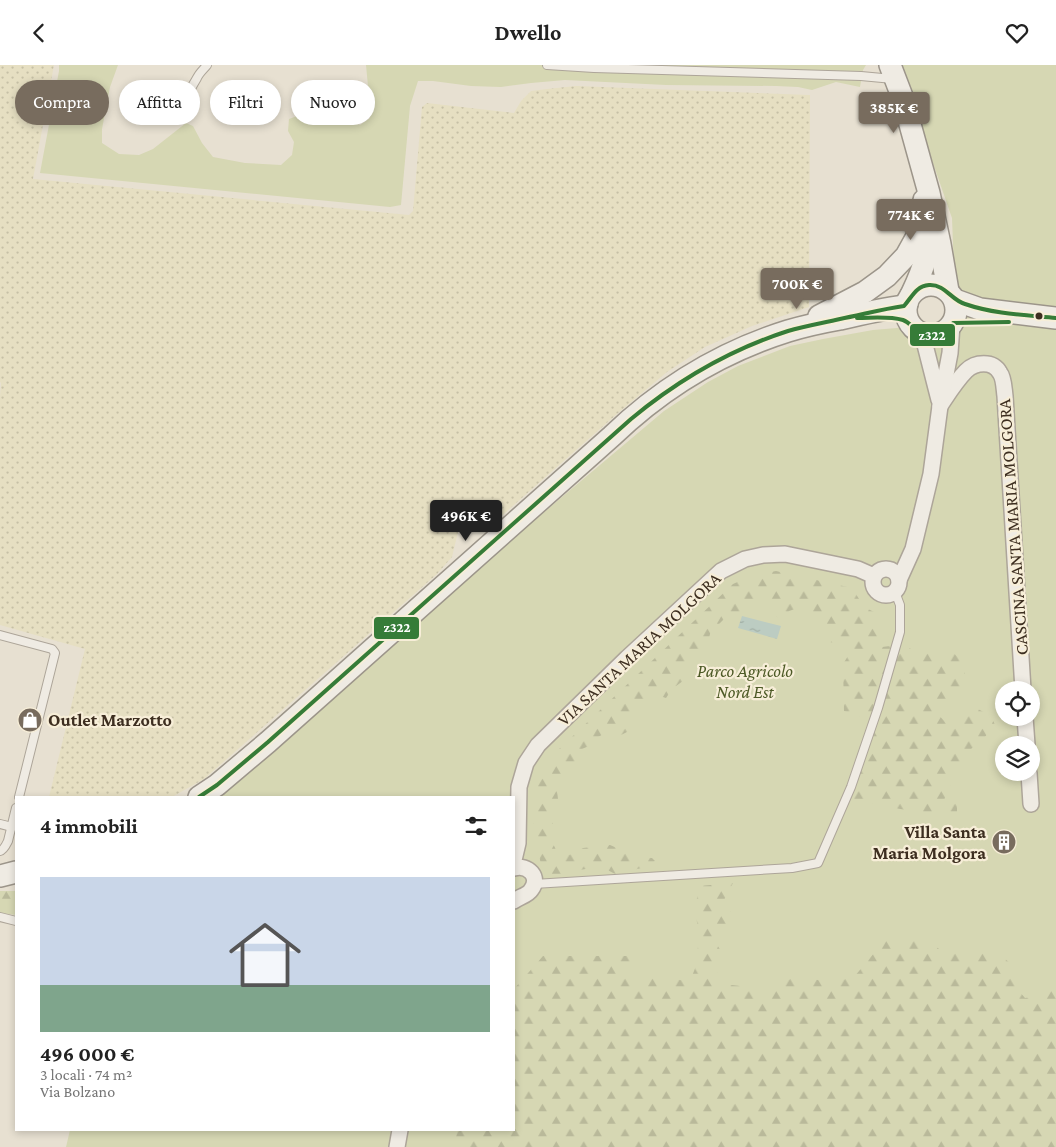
<!DOCTYPE html>
<html lang="it">
<head>
<meta charset="utf-8">
<style>
	:root { --surface:#fff; --page:#f6f6f6; --text:#222; --muted:#767676; --accent:#786c5e }
	body { margin:0; font-family:"Crimson Pro",serif; background:var(--page); color:var(--text); height:100vh; display:flex; flex-direction:column; font-size:19px; white-space:nowrap }
	* { box-sizing:border-box; margin:0 }
	p { font-size:16px; color:var(--muted) }
	.icon { flex:none; width:28px; height:28px; fill:none; stroke:currentColor; stroke-width:2; stroke-linecap:round; stroke-linejoin:round }
	.map { position:relative; flex:1; overflow:hidden }
	.panel { position:absolute; left:15px; top:731px; width:500px; height:335px; display:flex; flex-direction:column; background:var(--surface); border-radius:0px; box-shadow:0 2px 8px #0003 }
	.panel>* { flex:none }
	.top-card { position:absolute; left:15px; top:15px; width:500px; height:45px; display:flex; gap:10px }
	.buttons { position:absolute; left:995px; top:616px; display:grid; gap:10px }
	.buttons a { display:grid; place-items:center; width:45px; height:45px; border-radius:50%; background:var(--surface); box-shadow:0 2px 8px #0003; font-size:25px }
	.price { position:absolute; translate:-50% -42px; padding:0 11px; border-radius:5px; background:var(--accent); color:#fff; font-size:16px; line-height:32px; filter:drop-shadow(0 1px 2px #0008) }
	.price::after { content:''; position:absolute; left:50%; top:30px; width:15px; height:11px; margin-left:-8px; background:inherit; clip-path:polygon(0 0,100% 0,50% 100%) }
	.price.selected { background:#222; color:#fff }
	ul { padding:0; list-style:none }
	li { display:grid; align-content:center; gap:10px; height:265px; padding:0 25px }
	li span { display:grid; place-items:center; height:155px; border-radius:0px; color:#555 }
	li>.icon { margin-inline-start:auto }
	span .icon { width:90px; height:90px; fill:#fffc; stroke-width:1 }
	li b { font-size:21px }
	h2 { display:flex; justify-content:space-between; align-items:center; height:60px; padding:0 25px; font-size:21px }
	.chip { padding:0 18px; border-radius:22px; background:var(--surface); box-shadow:0 2px 8px #0003; font-size:18px; line-height:45px }
	.chip.selected { background:var(--accent); color:#fff }
	header { display:flex; justify-content:space-between; align-items:center; height:65px; padding:0 25px; background:var(--surface); font-size:22px; font-weight:700 }
	.map>svg:first-child { display:block }
	.farmland { fill:url(#farmland-dots) }
	.green { fill:#d6d7b3; fill-rule:evenodd }
	.forest { fill:url(#forest-firs) }
	.water { fill:url(#water-ripples) }
	.lines { fill:none; stroke-linecap:round; stroke-linejoin:round }
	.lane-casing { stroke:#ada599; stroke-width:10 }
	.street-casing { stroke:#ada599; stroke-width:18 }
	.secondary-casing { stroke:#9c958a; stroke-width:24 }
	.lane { stroke:#efebe3; stroke-width:8 }
	.street { stroke:#efebe3; stroke-width:15 }
	.secondary { stroke:#efebe3; stroke-width:21 }
	.bus-1-casing { stroke:#f7eed8; stroke-width:8 }
	.bus-1 { stroke:#367c38; stroke-width:4 }
	.bus-dot { fill:#3d2e20; stroke:#f7eed8; stroke-width:2 }
	.labels { text-anchor:middle; stroke-width:4.5; stroke-linejoin:round; paint-order:stroke }
	.street-label { font-size:18px; fill:#3d2e20; stroke:#f7eed8 }
	.park-label { font-size:18px; font-style:italic; fill:#4d5a26; stroke:#f7eed8 }
	.poi-label { font-size:18px; font-weight:bold; fill:#3d2e20; stroke:#f7eed8; text-anchor:start }
	.line-badge { stroke:#f7eed8; stroke-width:2 }
	.badge-label { font-size:14px; text-anchor:middle; font-weight:bold; fill:#fff }
</style>
</head>
<body>
<header><svg class="icon" aria-label="back" viewBox="0 0 24 24"><path d="M15 5l-7 7 7 7"/></svg>Dwello<svg class="icon" aria-label="heart" viewBox="0 0 24 24"><path d="M12 20l-8-8c-3-5 5-10 8-4 3-6 11-1 8 4z"/></svg></header>
<div class="map">
<svg width="1056" height="1082" viewBox="0 0 1056 1082">
	<defs>
		<pattern id="farmland-dots" width="8" height="8" patternUnits="userSpaceOnUse" patternTransform="scale(1.25)"><rect width="8" height="8" fill="#e6dfc2"/><path d="M2 2h.1M6 6h.1" fill="none" stroke="#c6c0a6" stroke-width="1.8" stroke-linecap="round"/></pattern>
		<pattern id="forest-firs" width="22" height="20" patternUnits="userSpaceOnUse" patternTransform="scale(1.25)"><rect width="22" height="20" fill="#d6d7b3"/><path d="M5 1l3.5 6h-7zM16 11l3.5 6h-7z" fill="#b9b99a"/></pattern>
		<pattern id="water-ripples" width="26" height="14" patternUnits="userSpaceOnUse" patternTransform="scale(1.25)"><rect width="26" height="14" fill="#bcccc2"/><path d="M2 4q2-2 4 0t4 0M15 11q2-2 4 0t4 0" fill="none" stroke="#a2b0a6"/></pattern>
	</defs>
	<rect width="100%" height="100%" fill="#e7e0d1"/>
	<!-- farmland -->
	<polygon class="farmland" points="0,0 54,0 33,114 409,150 413,146 422,42 427,38 514,48 521,36 531,26 547,24 576,21 810,30 809,242 752,261 705,282 667,307 618,348 489,462 463,460 458,467 452,492 437,509 204,714 172,732 49,732 85,584 0,560 0,331 1,318 0,317"/>
	<!-- green -->
	<g class="green">
		<polygon points="59,0 118,0 110,22 102,64 102,78 119,89 139,90 153,84 186,58 193,61 202,78 213,92 245,98 281,100 292,90 294,77 288,66 289,54 300,50 307,50 332,55 349,55 360,60 370,53 361,40 368,21 366,0 866,0 863,5 860,22 836,17 812,25 798,22 776,21 666,20 565,15 531,18 501,22 471,21 433,16 418,16 410,41 401,140 390,142 40,108 59,6"/>
		<path d="M899,0h157v1082h-990l4,-17h444v-333h-305l219,-187 236,-199 44,-29 30,-16 52,-20 33,-7 50,-9 83,-7 -4,-105zM1004,625h27v27h-27zM1004,680h27v28h-27z"/>
	</g>
	<!-- forest -->
	<g class="forest">
		<path d="M776,506l76,17 9,14 5,6 8,4 4,7 -3,10 5,1 -1,10 3,7 8,-1 2,5 -22,69 -26,-9 -1,-47 5,-8 6,2 -4,-11 -24,-6 -6,-10 2,-9 -27,-13 -6,2 -4,7 -6,1 -7,-8 -3,-9 -12,1 -18,10 -12,3 -12,12 -4,2c-1,4 -2,9 -4,13 -5,11 -19,11 -24,23l4,12 -15,11 -6,9 -9,-3 -12,8 -10,12 -4,15 -10,5 -10,-5 -13,7 -7,8 -9,4 -1,8 -14,11 -2,14 -8,9 1,8 -3,11 -4,9 3,9 -5,7 7,15 5,6 13,-2 9,-6 27,-3 14,6 8,6 20,1 3,3 -9,6 -13,3 -7,5 -11,-1 -11,-6 -8,-1 -32,6 -10,6 -10,-1 -11,-50 4,-43 3,-12 6,-9 12,-14 175,-166 20,-9z"/>
		<path d="M900,576l19,14 19,-4 15,1 9,10 3,12 -5,16 -17,11 -8,10 11,12 14,-8 16,-7 15,8 4,9 -11,13 -13,11 -11,13 -18,43 2,4 13,-8v13c-36,1 -72,-8 -107,-15z"/>
		<polygon points="733,818 723,837 726,846 731,846 731,854 719,867 716,878 724,891 717,899 718,905 713,918 750,922 775,922 794,912 834,917 854,912 885,875 894,872 916,872 925,874 942,886 963,887 986,884 996,886 1011,899 1019,926 1025,933 1046,930 1056,921 1056,1082 455,1082 457,1065 514,1065 514,924 543,891 630,891 631,910 690,916 696,901 699,870 695,845 699,821"/>
		<polygon points="0,826 16,826 16,850 0,848"/>
	</g>
	<!-- water -->
	<polygon class="water" points="742,551 781,561 777,574 738,563"/>
	<g class="lines">
		<defs>
			<g id="lane">
				<polyline points="547,0 594,3 861,11 893,14"/>
				<path d="M165,49c23,-10 20,-17 32,-36 2,-5 7,-9 10,-13"/>
				<polyline points="0,570 52,584 55,588 19,732"/>
				<polyline points="0,759 12,762"/>
				<path d="M0,786c4,-1 6,-6 8,-10l8,-33"/>
				<polyline points="534,819 792,803 818,798 851,722 878,643 900,567 900,540 895,527"/>
				<polyline points="0,852 16,856"/>
			</g>
			<g id="street">
				<polyline points="922,268 939,335"/>
				<path d="M940,341c8,-12 16,-25 26,-35 9,-9 27,-11 34,2 4,5 4,16 5,23l18,294"/>
				<circle cx="886" cy="517" r="13"/>
				<polyline points="899,515 913,484 931,409 940,341 950,288 952,260"/>
				<polyline points="1025,652 1027,680"/>
				<polyline points="1029,708 1031,739"/>
				<polyline points="514,795 518,778 519,722 526,698 538,680 627,593 721,506 745,494 763,490 785,489 858,504 874,511"/>
				<path d="M514,803c14,-4 27,9 17,22 -3,5 -12,7 -17,11"/>
				<polyline points="397,1082 400,1065"/>
			</g>
			<g id="secondary">
				<polyline points="890,0 903,34 929,128 940,179 948,226"/>
				<circle cx="931" cy="245" r="25"/>
				<path d="M912,228c10,-21 19,-44 18,-67"/>
				<polyline points="955,235 980,244 1056,253"/>
				<polyline points="819,251 865,227 887,211 906,191 921,164 924,135"/>
				<path d="M199,732l18,-12 51,-43 344,-306c50,-48 109,-84 176,-105 17,-5 35,-9 52,-12 21,-5 42,-10 64,-13l3,-2"/>
				<polyline points="0,811 16,807"/>
			</g>
		</defs>
		<!-- lane casing -->
		<use href="#lane" class="lane-casing"/>
		<!-- street casing -->
		<use href="#street" class="street-casing"/>
		<!-- secondary casing -->
		<use href="#secondary" class="secondary-casing"/>
		<!-- lane -->
		<use href="#lane" class="lane"/>
		<!-- street -->
		<use href="#street" class="street"/>
		<!-- secondary -->
		<use href="#secondary" class="secondary"/>
		<defs>
			<g id="bus-1">
				<path d="M857,253c16,0 31,-2 46,2 6,2 8,6 13,10 13,10 27,4 37,-7l56,-1"/>
				<path d="M199,732l18,-12 51,-43 363,-323c47,-39 98,-69 157,-88 17,-5 35,-8 52,-12 21,-4 42,-10 64,-13 8,-9 12,-20 25,-21 16,-1 22,15 36,19 29,10 60,11 91,14"/>
			</g>
		</defs>
		<!-- bus-1 casing -->
		<use href="#bus-1" class="bus-1-casing"/>
		<!-- bus-1 -->
		<use href="#bus-1" class="bus-1"/>
	</g>
	<!-- icons -->
	<defs>
		<symbol id="shop-disc" viewBox="-11 -11 22 22"><circle r="9.5" fill="#786c5e" stroke="#f7eed8"/><path d="M-5-2.5h2.3a2.7 3.5 0 0 1 5.4 0H5L5.5 6h-11ZM-1.5-2.5h3a1.5 2.3 0 0 0-3 0Z" fill="#fff"/></symbol>
		<symbol id="building-disc" viewBox="-11 -11 22 22"><circle r="9.5" fill="#786c5e" stroke="#f7eed8"/><path d="M-4-6H4V6H1V3H-1V6H-4ZM-2.5-4.3h1.7v1.8h-1.7ZM.8-4.3h1.7v1.8H.8ZM-2.5-1h1.7V.8h-1.7ZM.8-1h1.7V.8H.8Z" fill="#fff"/></symbol>
	</defs>
	<g fill-rule="evenodd">
		<use href="#shop-disc" x="16" y="641" width="28" height="28"/>
		<use href="#building-disc" x="990" y="763" width="28" height="28"/>
	</g>
	<!-- markers -->
	<circle class="bus-dot" cx="1039" cy="251" r="4.5"/>
	<g class="labels">
		<!-- street labels -->
		<g class="street-label">
			<text transform="translate(1013 462) rotate(-94)" y="6">CASCINA SANTA MARIA MOLGORA</text>
			<text transform="translate(639 584) rotate(-43)" y="6">VIA SANTA MARIA MOLGORA</text>
		</g>
		<!-- park labels -->
		<g class="park-label">
			<text x="745" y="612">Parco Agricolo<tspan x="745" dy="21">Nord Est</tspan></text>
		</g>
		<!-- poi labels -->
		<g class="poi-label">
			<text x="48" y="661">Outlet Marzotto</text>
			<text x="986" y="773" text-anchor="end">Villa Santa<tspan x="986" dy="21">Maria Molgora</tspan></text>
		</g>
	</g>
	<g class="line-badge">
		<rect x="909" y="258" width="47" height="24" rx="5" fill="#367c38"/>
		<rect x="373" y="551" width="47" height="24" rx="5" fill="#367c38"/>
	</g>
	<g class="badge-label">
		<text x="932" y="275">z322</text>
		<text x="397" y="567">z322</text>
	</g>
</svg>
<div class="buttons">
<a><svg class="icon" aria-label="locate" viewBox="0 0 24 24"><circle cx="12" cy="12" r="6"/><path d="M12 2v4M12 18v4M2 12h4M18 12h4"/></svg></a>
<a><svg class="icon" aria-label="layers" viewBox="0 0 24 24"><path d="M12 4l9 5-9 5-9-5zM3 14l9 5 9-5"/></svg></a>
</div>
<b class="price" style="left:894px;top:69px">385K €</b>
<b class="price" style="left:911px;top:176px">774K €</b>
<b class="price" style="left:797px;top:245px">700K €</b>
<b class="price selected" style="left:466px;top:477px">496K €</b>
<div class="top-card">
<a class="chip selected">Compra</a>
<a class="chip">Affitta</a>
<a class="chip">Filtri</a>
<a class="chip">Nuovo</a>
</div>
<section class="panel">
<h2>4 immobili<svg class="icon" aria-label="filters" viewBox="0 0 24 24"><path d="M4 7h16M4 17h16"/><circle cx="9" cy="7" r="2"/><circle cx="15" cy="17" r="2"/></svg></h2>
<ul>
<li><span style="background:linear-gradient(#c9d6e8 70%,#7fa58c 0)"><svg class="icon" aria-label="home" viewBox="0 0 24 24"><path d="M3 11l9-7 9 7M6 9v11h12V9"/></svg></span><div><b>496 000 €</b><p>3 locali · 74 m²</p><p>Via Bolzano</p></div></li>
</ul>
</section>
</div>
</body>
</html>
